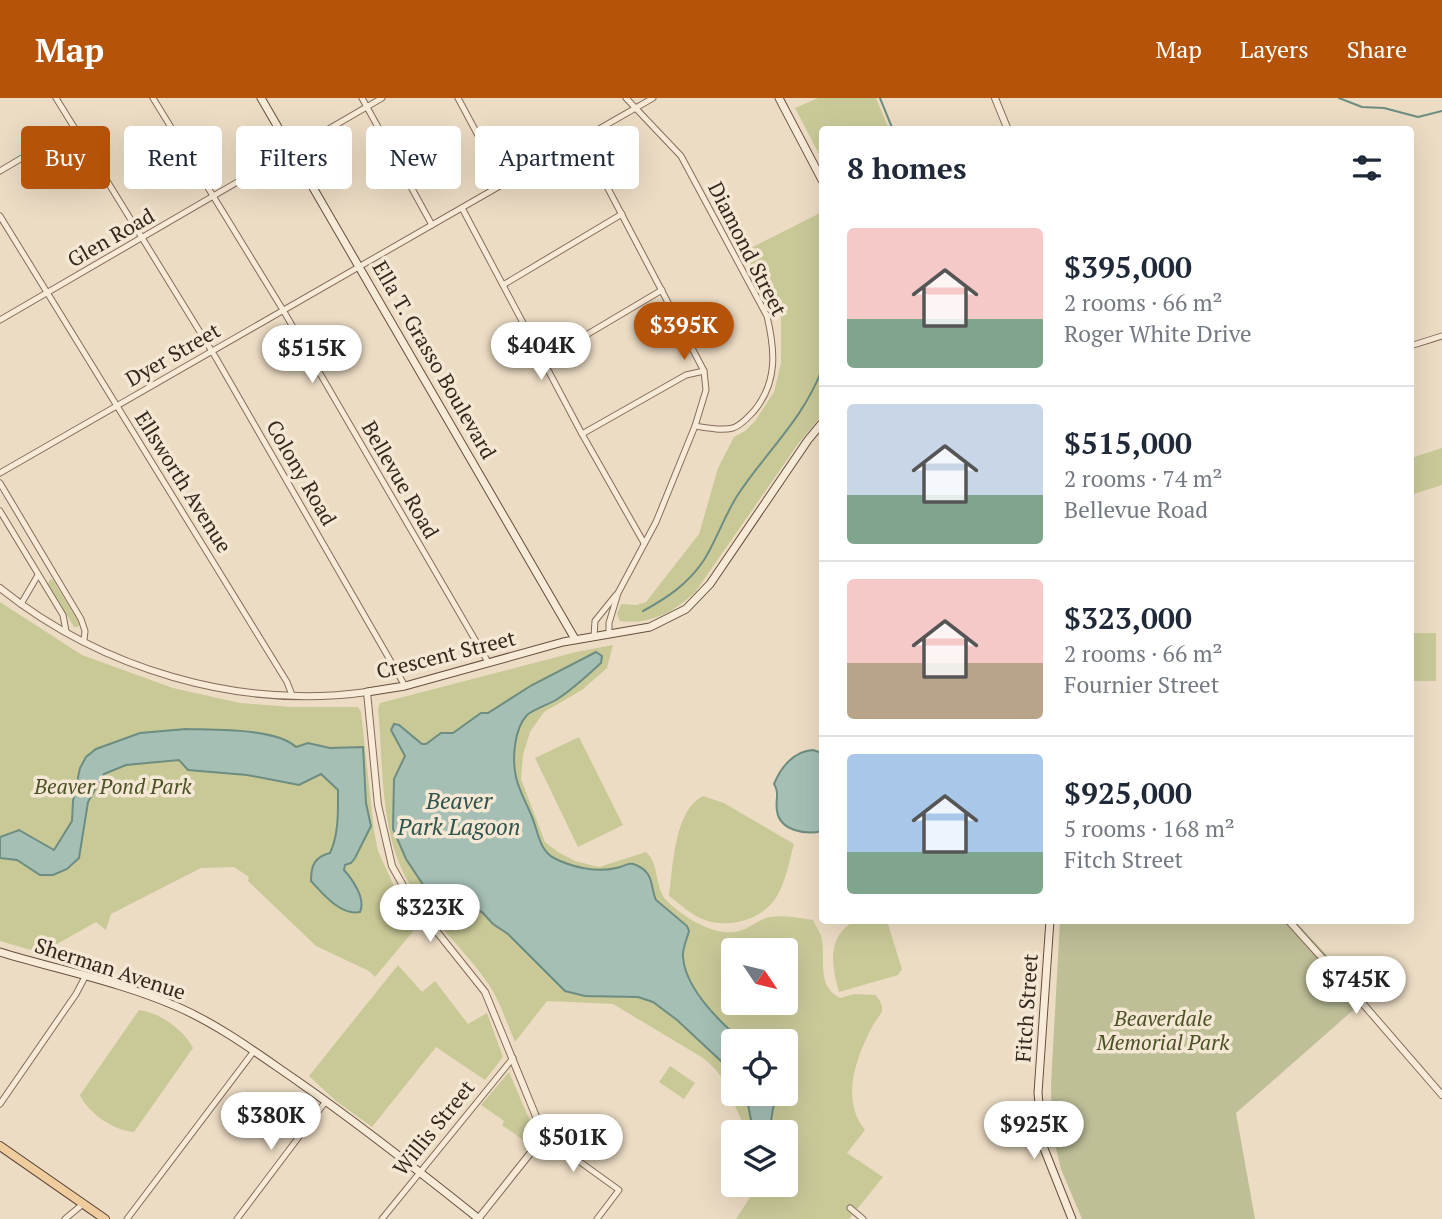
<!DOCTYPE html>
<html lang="en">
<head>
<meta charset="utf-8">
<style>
	:root { --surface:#fff; --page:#f2f2f3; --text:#1f2937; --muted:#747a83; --line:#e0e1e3; --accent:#b45309 }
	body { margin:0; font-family:"PT Serif",serif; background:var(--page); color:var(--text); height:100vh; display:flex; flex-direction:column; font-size:26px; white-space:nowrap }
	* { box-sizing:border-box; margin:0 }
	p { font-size:23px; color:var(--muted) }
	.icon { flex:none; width:38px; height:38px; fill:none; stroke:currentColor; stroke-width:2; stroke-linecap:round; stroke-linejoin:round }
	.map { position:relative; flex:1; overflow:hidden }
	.side { position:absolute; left:819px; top:28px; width:595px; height:798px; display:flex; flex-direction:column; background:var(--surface); border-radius:7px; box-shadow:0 7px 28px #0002 }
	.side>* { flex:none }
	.hud { position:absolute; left:21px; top:28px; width:665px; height:63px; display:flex; gap:14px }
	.needle { width:46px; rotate:125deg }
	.tools { position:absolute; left:721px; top:840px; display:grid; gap:14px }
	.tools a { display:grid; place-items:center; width:77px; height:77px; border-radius:7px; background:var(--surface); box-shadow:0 7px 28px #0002; font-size:35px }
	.price { position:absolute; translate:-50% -60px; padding:0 16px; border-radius:24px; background:#fff; color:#222; font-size:23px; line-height:46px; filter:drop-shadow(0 2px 4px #0008) }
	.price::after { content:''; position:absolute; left:50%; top:42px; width:21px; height:16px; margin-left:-10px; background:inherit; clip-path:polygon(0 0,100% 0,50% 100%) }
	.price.current { background:var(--accent); color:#fff }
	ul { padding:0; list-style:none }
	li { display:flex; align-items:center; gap:21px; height:175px; padding:0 28px }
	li+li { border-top:2px solid var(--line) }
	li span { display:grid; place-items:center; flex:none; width:196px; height:140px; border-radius:7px; color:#555 }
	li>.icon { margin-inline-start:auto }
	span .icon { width:84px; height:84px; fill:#fffc; stroke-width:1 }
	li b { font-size:30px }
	h2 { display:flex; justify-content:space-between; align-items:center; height:84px; padding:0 28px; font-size:30px }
	.pill { padding:0 24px; border-radius:7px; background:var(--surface); box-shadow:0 7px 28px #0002; font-size:24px; line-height:63px }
	.pill.current { background:var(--accent); color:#fff }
	header { display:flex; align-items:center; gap:42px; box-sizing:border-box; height:98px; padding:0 35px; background:var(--accent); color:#fff }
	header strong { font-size:33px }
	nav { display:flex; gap:38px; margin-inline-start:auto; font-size:24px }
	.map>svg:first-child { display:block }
	.green { fill:#c9c998; fill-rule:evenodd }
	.cemetery { fill:#bebf97 }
	.water { fill:#a5bfb5; stroke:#6d8d81; stroke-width:2 }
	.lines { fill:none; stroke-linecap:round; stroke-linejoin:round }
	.stream { stroke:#6d8d81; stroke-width:2 }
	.minor-casing { stroke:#856d5b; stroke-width:7 }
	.tertiary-casing { stroke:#856d5b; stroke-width:8 }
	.secondary-casing { stroke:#674e3e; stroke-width:9 }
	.primary-casing { stroke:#533c2f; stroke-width:10 }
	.minor { stroke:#f7ead6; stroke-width:5 }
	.tertiary { stroke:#f7ead6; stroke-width:6 }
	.secondary { stroke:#f7ead6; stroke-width:7 }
	.primary { stroke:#eecc9d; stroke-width:8 }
	.labels { text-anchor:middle; stroke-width:7; stroke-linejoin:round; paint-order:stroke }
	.street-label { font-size:21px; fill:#36271e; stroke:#f4e7d3 }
	.park-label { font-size:21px; font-style:italic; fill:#4b5226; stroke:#f4e7d3 }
	.water-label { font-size:23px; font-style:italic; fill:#2e554f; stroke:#f4e7d3 }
</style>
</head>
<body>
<header>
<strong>Map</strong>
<nav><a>Map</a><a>Layers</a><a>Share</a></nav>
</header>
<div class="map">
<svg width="1442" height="1121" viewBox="0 0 1442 1121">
	<rect width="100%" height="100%" fill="#ecdcc4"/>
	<!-- green -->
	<g class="green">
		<polygon points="818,0 876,0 889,31 822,32 822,62 795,10"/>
		<path d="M822,114v203l-24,29 -102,147c-21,21 -46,34 -76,30l-3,-7 4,-10 15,1 10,-3 53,-68 19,-66 16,-31 11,-6 10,-10 19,-29 7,-29v-56l-21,-18 -19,-36z"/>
		<polygon points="1442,350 1442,387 1411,397 1411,360"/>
		<polygon points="50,481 53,482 79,525 78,529 74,529 48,486"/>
		<polygon points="0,504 82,557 173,590 240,605 291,609 358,609 361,614 374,733 378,753 394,788 420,825 375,879 369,873 316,848 248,783 249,779 234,769 201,770 111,816 106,832 96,824 41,855 0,843"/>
		<rect x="1411" y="535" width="25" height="48"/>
		<path d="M613,547l-6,23 -25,22 -38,22 -14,20 -7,23 -2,24 24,63 13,10 17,9 24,6 47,-15c14,12 8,36 21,49 17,16 44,34 68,31 12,-1 23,-13 35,-15 14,-2 29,1 43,3 2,5 6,10 8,16 6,21 -6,50 19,62l14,-4 22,1c3,5 7,9 6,16 -2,5 -6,9 -9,14 -17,33 -33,73 -8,105l-18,23 36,24 -34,42h-113l22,-34h28v-53h-37c-20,-28 -15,-50 -46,-74l-90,-54 -66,-3 -32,41c-9,-21 -16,-44 -30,-63 -27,-37 -65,-69 -84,-111 -21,-49 -18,-108 -23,-159l2,-6 196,-51zM606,827l102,84 34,32h44v53h-6l-7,14 -3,13 -16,1 -8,-28h-13c0,-5 2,-12 0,-16 -5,-14 -74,-75 -88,-80 -11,-3 -26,-1 -38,-1zM733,852h53v53h-53z"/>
		<polygon points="579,639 623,727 578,749 535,660"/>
		<path d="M703,698l21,7 70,41c-5,18 -8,36 -17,52 -13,23 -48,33 -72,24 -13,-4 -26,-17 -36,-24 4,-29 5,-86 34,-100z"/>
		<path d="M854,823h33l15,48 -4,6 -59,17c-8,-27 -12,-55 15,-71z"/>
		<polygon points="398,867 422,894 435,883 468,926 487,915 503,959 485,982 436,949 372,1029 336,1003 309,978"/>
		<path d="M139,912c20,2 45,20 54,38l-59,84c-20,-1 -46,-19 -54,-37z"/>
		<polygon points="670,968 695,985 684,1001 659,984"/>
		<polygon points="509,974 533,1030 532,1037 526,1044 502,1027 504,1023 481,1007"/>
	</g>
	<!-- cemetery -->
	<polygon class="cemetery" points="1060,823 1295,823 1367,900 1236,1015 1255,1121 1082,1121 1061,1071 1052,1034 1051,986"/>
	<!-- water -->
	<g class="water">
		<path d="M596,554l6,4 -1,7c-14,13 -29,27 -45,37 -9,5 -22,9 -29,15 -13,14 -15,44 -11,62 3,14 11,27 16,40 6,14 7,33 22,41 17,9 43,15 62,10 8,-1 13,-7 20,-3 19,8 14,22 20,35l31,26 2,5c-2,8 -7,18 -6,26 2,31 37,65 59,84h-9v37l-11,-16 -45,-42 -24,-18 -15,-5 -53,-1 -20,-5 -57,-57 -15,-10 -11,-12 -37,-9 -21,-17 -18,-27 -13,-30 1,-50 11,-23 -14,-26 3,-6 5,1 23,19h4l15,-11h12l28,-20h7l44,-28z"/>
		<path d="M186,631c28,1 90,-1 110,18l12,-4 22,5 33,-1 3,56 5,23 -16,32 -4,5 -6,2 -1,5c9,10 22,29 16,42 -19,4 -37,-18 -49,-31 0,-15 3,-24 19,-28 9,-19 8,-42 8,-63l-17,-16 -22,11 -52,-10 -59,-5 -9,-10 -53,5 -22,9 -16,28 -9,56 -12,11 -14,6h-13l-23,-15 -17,-2v-21l19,-7 35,20 18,-29 1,-20 7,-33 6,-11 10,-8 44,-16z"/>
		<path d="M813,652l9,3v78c-16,4 -42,0 -45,-20 -2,-11 3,-18 -3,-27 7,-17 20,-33 39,-34z"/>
		<polygon points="746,996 780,996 773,1010 771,1023 754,1024 751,1022"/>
	</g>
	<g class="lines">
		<!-- stream -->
		<g class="stream">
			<polyline points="880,0 893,32"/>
			<polyline points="1339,0 1362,9 1384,10 1418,19 1442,13"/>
			<path d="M643,513c24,-13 45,-27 61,-51 13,-21 21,-46 35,-67 28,-42 65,-75 83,-124"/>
		</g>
		<defs>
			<g id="minor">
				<polyline points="56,0 216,260 405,588"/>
				<polyline points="153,0 283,212 488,564"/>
				<polyline points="362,0 432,127"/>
				<polyline points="458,0 504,86"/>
				<path d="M626,0l55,58 86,160c8,34 11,66 -13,95 -6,6 -12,14 -21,17 -12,3 -26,0 -38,-2"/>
				<polyline points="582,41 704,273 706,292 695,328 656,424 618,495 609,525 609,535"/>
				<polyline points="0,73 74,29"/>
				<polyline points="462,110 582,336 644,445"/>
				<polyline points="0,118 287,584 292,597"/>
				<polyline points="503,187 622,116"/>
				<polyline points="0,222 382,0"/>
				<polyline points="1410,248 1442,238"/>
				<polyline points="544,262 662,192"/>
				<polyline points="582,336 686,277 704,273"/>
				<polyline points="0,375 653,0"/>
				<polyline points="0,385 81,521 85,533 84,542"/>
				<polyline points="0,413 63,517 66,533"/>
				<polyline points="21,506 38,477"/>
				<polyline points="594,538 595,523 616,497"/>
				<polyline points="0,1006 76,896 85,879"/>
				<polyline points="544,1038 619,1092 597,1121"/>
				<polyline points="850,1110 863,1121"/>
				<polyline points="65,1121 83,1106"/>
				<polyline points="127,1121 254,953"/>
				<polyline points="237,1121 326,1003"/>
				<polyline points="382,1121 513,960"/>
			</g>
			<g id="tertiary">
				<polyline points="995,0 1008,32"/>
				<path d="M0,490c101,81 239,122 367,104l11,113 14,61 18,32 75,94 59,144 -66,83"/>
				<polyline points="1288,822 1351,892 1442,997"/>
			</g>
			<g id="secondary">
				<polyline points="261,0 575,541"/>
				<polyline points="779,0 822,82"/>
				<polyline points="367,594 405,588 563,544 650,529 686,511 710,486 808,342 822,325"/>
				<polyline points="1050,822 1038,995 1043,1048 1072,1121"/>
				<path d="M0,854c59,18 121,30 178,55 43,19 80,47 118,73 63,44 123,91 183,139"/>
			</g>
			<polyline id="primary" points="0,1048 105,1121"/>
		</defs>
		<!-- minor casing -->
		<use href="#minor" class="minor-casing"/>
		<!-- tertiary casing -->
		<use href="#tertiary" class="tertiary-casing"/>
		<!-- secondary casing -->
		<use href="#secondary" class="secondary-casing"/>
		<!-- primary casing -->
		<use href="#primary" class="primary-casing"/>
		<!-- minor -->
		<use href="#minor" class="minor"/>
		<!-- tertiary -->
		<use href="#tertiary" class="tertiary"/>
		<!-- secondary -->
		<use href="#secondary" class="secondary"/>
		<!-- primary -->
		<use href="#primary" class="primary"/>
	</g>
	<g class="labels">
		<!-- street labels -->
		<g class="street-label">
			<text transform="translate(111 140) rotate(-30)" y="7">Glen Road</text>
			<text transform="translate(747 151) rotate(63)" y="7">Diamond Street</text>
			<text transform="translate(173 257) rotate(-30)" y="7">Dyer Street</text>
			<text transform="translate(434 262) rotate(60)" y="7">Ella T. Grasso Boulevard</text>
			<text transform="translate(301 375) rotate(60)" y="7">Colony Road</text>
			<text transform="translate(400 382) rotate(60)" y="7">Bellevue Road</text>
			<text transform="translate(183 384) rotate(58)" y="7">Ellsworth Avenue</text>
			<text transform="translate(446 557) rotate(-14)" y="7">Crescent Street</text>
			<text transform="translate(110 871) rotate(18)" y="7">Sherman Avenue</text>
			<text transform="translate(1027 910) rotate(-86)" y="7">Fitch Street</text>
			<text transform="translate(434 1030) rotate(-51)" y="7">Willis Street</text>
		</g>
		<!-- park labels -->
		<g class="park-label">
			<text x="113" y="696">Beaver Pond Park</text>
			<text x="1163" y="928">Beaverdale<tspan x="1163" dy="24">Memorial Park</tspan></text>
		</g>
		<!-- water labels -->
		<g class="water-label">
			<text x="459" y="711">Beaver<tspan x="459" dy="26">Park Lagoon</tspan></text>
		</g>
	</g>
</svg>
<div class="tools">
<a><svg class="needle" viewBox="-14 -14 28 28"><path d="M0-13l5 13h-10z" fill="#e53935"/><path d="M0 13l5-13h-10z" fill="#747a83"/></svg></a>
<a><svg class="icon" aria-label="locate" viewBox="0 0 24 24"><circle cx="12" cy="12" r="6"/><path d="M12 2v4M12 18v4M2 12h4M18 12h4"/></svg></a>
<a><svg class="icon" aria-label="layers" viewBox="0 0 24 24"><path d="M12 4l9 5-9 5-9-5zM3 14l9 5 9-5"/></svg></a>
</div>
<b class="price current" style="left:684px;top:264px">$395K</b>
<b class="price" style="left:541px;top:284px">$404K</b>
<b class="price" style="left:312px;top:287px">$515K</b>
<b class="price" style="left:430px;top:846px">$323K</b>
<b class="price" style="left:1356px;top:918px">$745K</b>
<b class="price" style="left:271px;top:1054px">$380K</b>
<b class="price" style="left:1034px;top:1063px">$925K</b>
<b class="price" style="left:573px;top:1076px">$501K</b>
<div class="hud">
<a class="pill current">Buy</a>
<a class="pill">Rent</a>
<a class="pill">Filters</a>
<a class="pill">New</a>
<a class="pill">Apartment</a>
</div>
<section class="side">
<h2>8 homes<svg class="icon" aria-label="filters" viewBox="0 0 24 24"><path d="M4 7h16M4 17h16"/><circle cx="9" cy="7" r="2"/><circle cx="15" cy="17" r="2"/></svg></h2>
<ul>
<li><span style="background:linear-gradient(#f6c9c9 65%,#7fa58c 0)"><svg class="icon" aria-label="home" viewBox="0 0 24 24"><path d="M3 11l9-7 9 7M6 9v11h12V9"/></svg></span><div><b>$395,000</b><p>2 rooms · 66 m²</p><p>Roger White Drive</p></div></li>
<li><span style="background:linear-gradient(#c9d6e8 65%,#7fa58c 0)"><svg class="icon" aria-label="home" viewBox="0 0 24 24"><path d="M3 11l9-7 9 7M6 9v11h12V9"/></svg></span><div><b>$515,000</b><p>2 rooms · 74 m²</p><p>Bellevue Road</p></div></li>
<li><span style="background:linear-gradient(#f6c9c9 60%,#b9a48a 0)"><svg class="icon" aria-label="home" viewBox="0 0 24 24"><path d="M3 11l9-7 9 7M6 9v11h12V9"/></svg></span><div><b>$323,000</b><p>2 rooms · 66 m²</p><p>Fournier Street</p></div></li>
<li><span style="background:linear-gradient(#a9c7e8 70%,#7fa58c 0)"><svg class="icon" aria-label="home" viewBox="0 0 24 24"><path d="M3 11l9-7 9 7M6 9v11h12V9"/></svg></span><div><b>$925,000</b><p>5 rooms · 168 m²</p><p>Fitch Street</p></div></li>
</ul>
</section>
</div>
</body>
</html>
